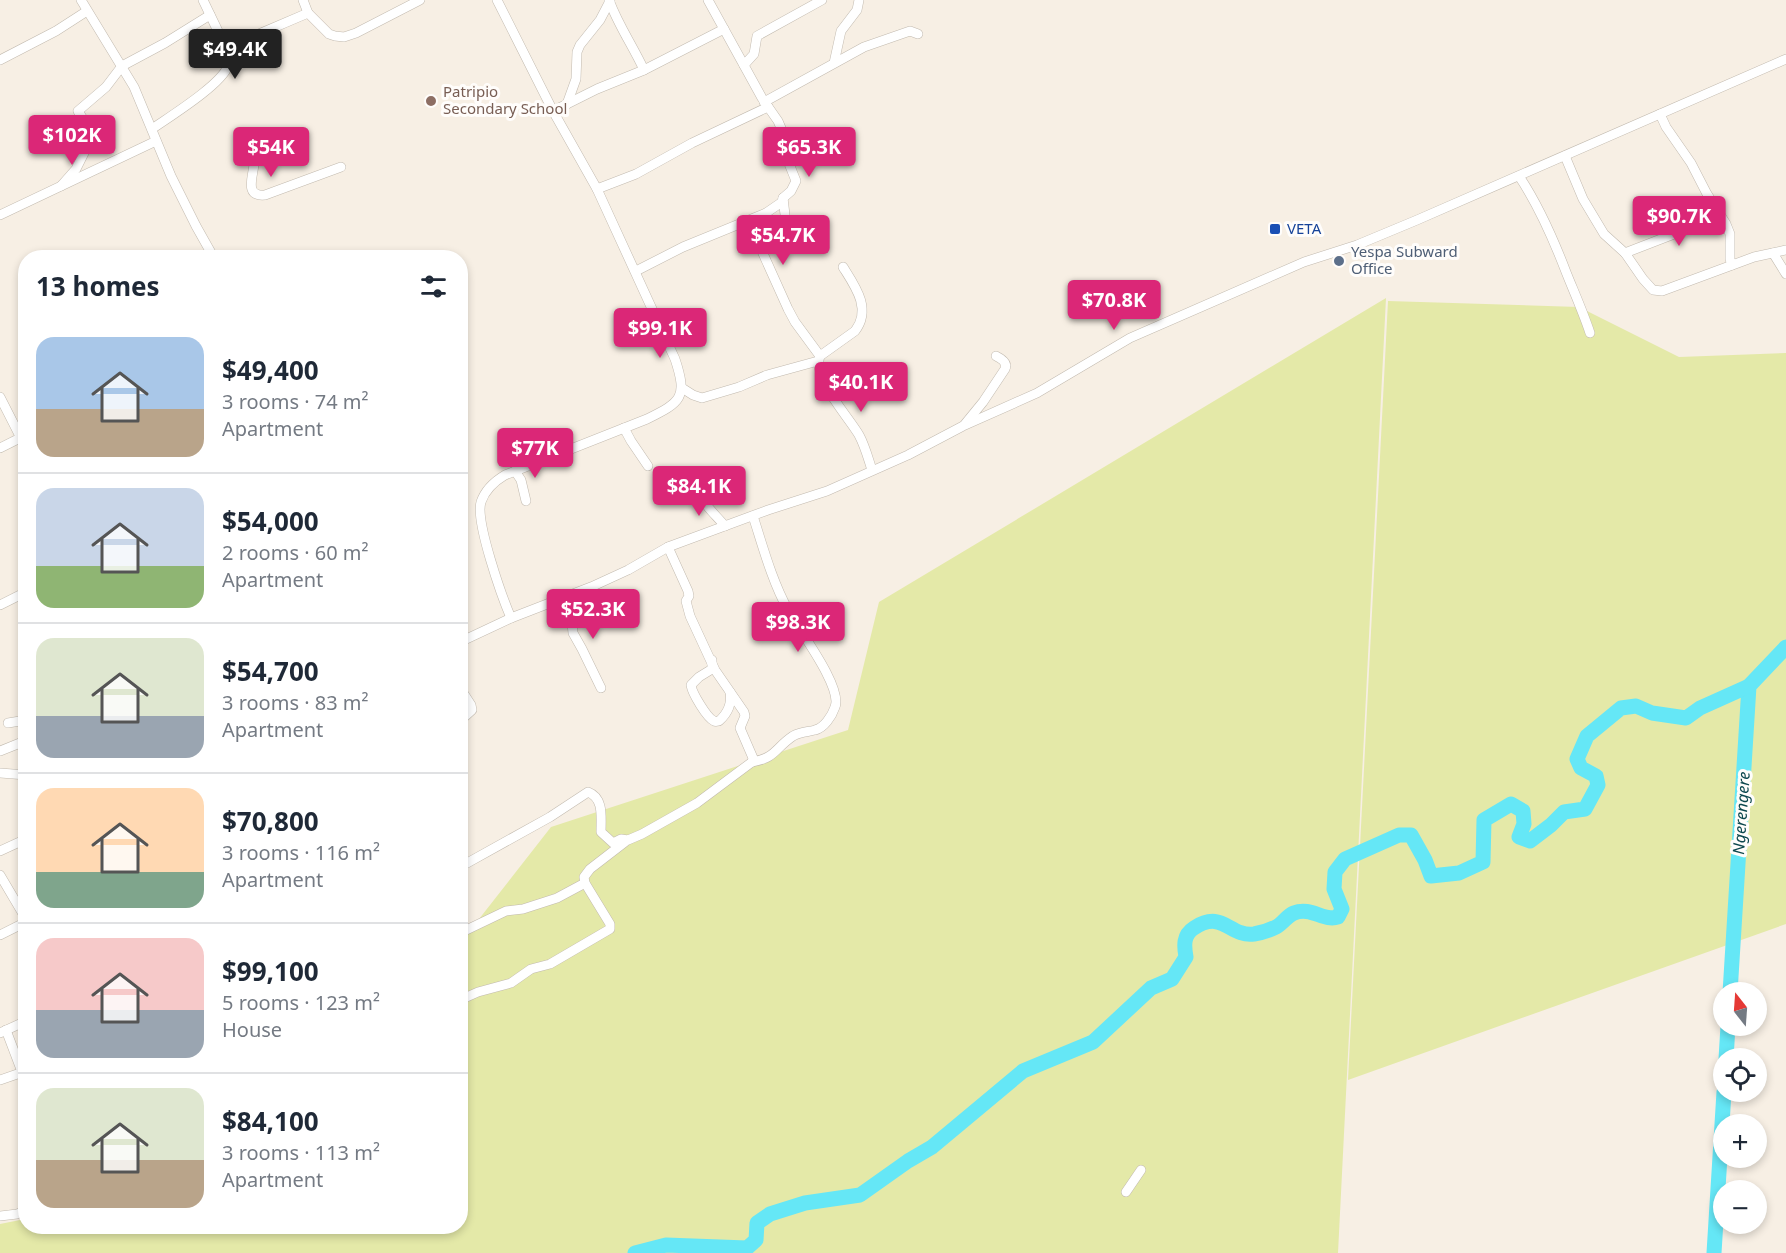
<!DOCTYPE html>
<html lang="en">
<head>
<meta charset="utf-8">
<style>
	:root { --surface:#fff; --page:#f6f6f7; --text:#1f2937; --muted:#747a83; --line:#e0e1e3; --accent:#db2777 }
	body { margin:0; font-family:"Noto Sans",sans-serif; background:var(--page); color:var(--text); height:100vh; display:flex; flex-direction:column; font-size:22px; white-space:nowrap }
	* { box-sizing:border-box; margin:0 }
	p { font-size:20px; color:var(--muted) }
	.icon { flex:none; width:33px; height:33px; fill:none; stroke:currentColor; stroke-width:2; stroke-linecap:round; stroke-linejoin:round }
	.map { position:relative; flex:1; overflow:hidden }
	.details { position:absolute; left:18px; top:250px; width:450px; height:984px; display:flex; flex-direction:column; background:var(--surface); border-radius:24px; box-shadow:0 3px 9px #0003 }
	.details>* { flex:none }
	.needle { width:39px; rotate:343deg }
	.fabs { position:absolute; left:1713px; top:982px; display:grid; gap:12px }
	.fabs a { display:grid; place-items:center; width:54px; height:54px; border-radius:50%; background:var(--surface); box-shadow:0 3px 9px #0003; font-size:30px }
	.price { position:absolute; translate:-50% -51px; padding:0 14px; border-radius:6px; background:var(--accent); color:#fff; font-size:20px; line-height:39px; filter:drop-shadow(0 2px 3px #0008) }
	.price::after { content:''; position:absolute; left:50%; top:36px; width:18px; height:14px; margin-left:-9px; background:inherit; clip-path:polygon(0 0,100% 0,50% 100%) }
	.price.selected { background:#222; color:#fff }
	ul { padding:0; list-style:none }
	li { display:flex; align-items:center; gap:18px; height:150px; padding:0 18px }
	li+li { border-top:2px solid var(--line) }
	li span { display:grid; place-items:center; flex:none; width:168px; height:120px; border-radius:18px; color:#555 }
	li>.icon { margin-inline-start:auto }
	span .icon { width:72px; height:72px; fill:#fffc; stroke-width:1 }
	li b { font-size:26px }
	h2 { display:flex; justify-content:space-between; align-items:center; height:72px; padding:0 18px; font-size:26px }
	.map>svg:first-child { display:block }
	.green { fill:#e4e9a8 }
	.lines { fill:none; stroke-linecap:round; stroke-linejoin:round }
	.river { stroke:#65e7f6; stroke-width:15 }
	.minor-casing { stroke:#c2baaf; stroke-width:10 }
	.minor { stroke:#fff; stroke-width:9 }
	.education-dot { fill:#8d6e63; stroke:#fffdfb; stroke-width:2 }
	.transit-dot { fill:#1a4fb4; stroke:#fffdfb; stroke-width:2 }
	.service-dot { fill:#5c6f8a; stroke:#fffdfb; stroke-width:2 }
	.labels { text-anchor:middle; stroke-width:6; stroke-linejoin:round; paint-order:stroke }
	.education-label { font-size:15px; fill:#785e54; stroke:#fffdfb; text-anchor:start }
	.transit-label { font-size:15px; fill:#164399; stroke:#fffdfb; text-anchor:start }
	.service-label { font-size:15px; fill:#4e5e75; stroke:#fffdfb; text-anchor:start }
	.water-label { font-size:16px; font-style:italic; fill:#0c484e; stroke:#fffdfb }
</style>
</head>
<body>
<div class="map">
<svg width="1786" height="1253" viewBox="0 0 1786 1253">
	<rect width="100%" height="100%" fill="#f7efe4"/>
	<!-- green -->
	<g class="green">
		<polygon points="1386,298 1338,1253 0,1253 0,1224 25,1219 26,1227 460,1227 461,942 551,827 848,730 879,602"/>
		<polygon points="1388,301 1579,307 1679,357 1786,353 1786,924 1348,1080"/>
	</g>
	<g class="lines">
		<!-- river -->
		<g class="river">
			<polyline points="1730,993 1749,686 1786,647"/>
			<polyline points="1726,1059 1728,1026"/>
			<path d="M635,1253l31,-8 81,3 9,-8 1,-17 13,-9 35,-11 55,-8 48,-34 24,-14 91,-76 70,-29 58,-54 21,-9 14,-22c-2,-11 -3,-22 8,-29 29,-19 35,9 60,6 6,-1 16,-4 22,-7 6,-3 11,-11 18,-14 17,-7 30,9 44,4l4,-8 -8,-20 1,-17 10,-13 54,-24h12l14,25 6,16 28,-3 24,-11 1,-42 27,-16 12,7 1,13 -5,13 11,4 21,-16 13,-13 21,-3 13,-24 -2,-9 -15,-8 -4,-9 10,-23 34,-28 15,-2 16,7 34,5 14,-10 49,-22"/>
			<polyline points="1714,1253 1724,1092"/>
		</g>
		<defs>
			<g id="minor">
				<polyline points="81,0 134,87 171,176 196,226 214,258"/>
				<polyline points="303,0 308,13"/>
				<path d="M497,0l56,111 44,78 78,170c13,39 6,43 -28,60l-142,56c-10,6 -20,15 -24,27 -6,19 21,95 30,116"/>
				<path d="M609,0c9,25 24,46 35,70"/>
				<polyline points="226,48 308,13 329,34 335,36 344,37 356,33 420,0"/>
				<polyline points="0,60 56,31 87,11"/>
				<polyline points="834,63 841,31 857,10 859,0"/>
				<polyline points="744,65 754,54 757,36 822,0"/>
				<polyline points="764,102 864,47 910,31 918,34"/>
				<polyline points="567,104 576,79 577,52 580,45 600,20 610,1"/>
				<polyline points="553,111 597,89 644,70 724,29"/>
				<polyline points="1660,114 1666,127 1691,163 1707,194 1726,224 1730,234 1730,259 1732,265"/>
				<path d="M152,129c17,-12 69,-44 76,-63 2,-4 1,-9 0,-14l-25,-52"/>
				<path d="M241,138l12,10c0,5 1,10 1,16 -1,13 -10,33 11,31l76,-28"/>
				<polyline points="1565,156 1583,199 1604,234 1625,253 1643,279 1653,290 1662,291 1754,257 1786,250"/>
				<path d="M1519,176c20,30 34,62 47,96 8,20 17,40 24,61"/>
				<polyline points="61,186 76,169 93,135 78,111 106,87 122,66 165,43 210,15"/>
				<polyline points="597,189 636,174 692,143 768,107"/>
				<polyline points="783,198 786,223 757,223 752,229 788,309 795,322 820,356"/>
				<polyline points="0,215 156,141"/>
				<polyline points="1625,253 1674,234 1719,213"/>
				<polyline points="1773,253 1786,274"/>
				<path d="M843,267c12,19 29,42 12,64l-35,25c-8,22 28,60 39,79 6,11 9,23 13,35"/>
				<polyline points="636,271 683,247 766,213 782,202 783,198 791,191 796,181 786,156 782,141 781,128 778,121 762,98 708,0"/>
				<polyline points="682,388 693,395 702,398 739,387 767,375 818,361"/>
				<polyline points="0,397 26,448"/>
				<path d="M965,424l18,-22 22,-33c3,-6 -3,-10 -9,-13"/>
				<polyline points="624,428 631,441 648,466"/>
				<polyline points="0,448 20,438"/>
				<polyline points="515,471 521,480 526,501"/>
				<path d="M687,486c12,3 15,11 21,21 5,6 11,12 17,19"/>
				<polyline points="569,595 573,633 582,649 601,688"/>
				<polyline points="0,605 26,592"/>
				<polyline points="460,642 511,618 591,587 628,570 668,547 768,510 827,491 908,455 963,426 1037,393 1130,338 1304,262 1357,245 1417,220 1786,59"/>
				<path d="M712,660v9l-13,8 -8,8c1,8 16,33 23,36 2,1 4,0 5,0 9,-8 13,-18 11,-29"/>
				<polyline points="460,688 471,705 472,710 460,721"/>
				<polyline points="8,723 26,720"/>
				<polyline points="0,751 20,743 26,740"/>
				<path d="M752,762c24,-4 23,-14 41,-26 7,-4 14,-4 22,-6 9,-2 17,-14 20,-23 8,-20 -37,-78 -47,-97 -16,-29 -25,-63 -35,-94"/>
				<polyline points="0,773 26,775"/>
				<polyline points="0,851 26,839"/>
				<path d="M460,867l90,-50 38,-25c16,6 13,25 13,40l12,11 8,-4 7,1 14,-6 55,-31 55,-41 1,-4 -13,-30 5,-12 -1,-4 -29,-42 -25,-54 -4,-15 3,-5 -1,-5 -20,-44"/>
				<polyline points="0,875 26,919"/>
				<polyline points="460,933 506,911 523,909 557,898 585,883"/>
				<polyline points="0,935 26,922"/>
				<polyline points="460,1000 478,992 511,983 531,969 550,964 610,929 610,924 585,883 584,877 590,869 625,842"/>
				<polyline points="6,1030 22,1072"/>
				<polyline points="0,1033 26,1021"/>
				<polyline points="0,1080 26,1071"/>
				<polyline points="1126,1192 1141,1170"/>
				<polyline points="0,1216 17,1214 26,1210"/>
			</g>
		</defs>
		<!-- minor casing -->
		<use href="#minor" class="minor-casing"/>
		<!-- minor -->
		<use href="#minor" class="minor"/>
	</g>
	<!-- markers -->
	<circle class="education-dot" cx="431" cy="101" r="6"/>
	<rect class="transit-dot" x="1269" y="223" width="12" height="12" rx="3"/>
	<circle class="service-dot" cx="1339" cy="261" r="6"/>
	<g class="labels">
		<!-- education labels -->
		<g class="education-label">
			<text x="443" y="97">Patripio<tspan x="443" dy="17">Secondary School</tspan></text>
		</g>
		<!-- transit labels -->
		<g class="transit-label">
			<text x="1287" y="234">VETA</text>
		</g>
		<!-- service labels -->
		<g class="service-label">
			<text x="1351" y="257">Yespa Subward<tspan x="1351" dy="17">Office</tspan></text>
		</g>
		<!-- water labels -->
		<g class="water-label">
			<text transform="translate(1741 813) rotate(-86)" y="6">Ngerengere</text>
		</g>
	</g>
</svg>
<div class="fabs">
<a><svg class="needle" viewBox="-14 -14 28 28"><path d="M0-13l5 13h-10z" fill="#e53935"/><path d="M0 13l5-13h-10z" fill="#747a83"/></svg></a>
<a><svg class="icon" aria-label="locate" viewBox="0 0 24 24"><circle cx="12" cy="12" r="6"/><path d="M12 2v4M12 18v4M2 12h4M18 12h4"/></svg></a>
<a>+</a>
<a>−</a>
</div>
<b class="price selected" style="left:235px;top:80px">$49.4K</b>
<b class="price" style="left:72px;top:166px">$102K</b>
<b class="price" style="left:271px;top:178px">$54K</b>
<b class="price" style="left:809px;top:178px">$65.3K</b>
<b class="price" style="left:1679px;top:247px">$90.7K</b>
<b class="price" style="left:783px;top:266px">$54.7K</b>
<b class="price" style="left:1114px;top:331px">$70.8K</b>
<b class="price" style="left:660px;top:359px">$99.1K</b>
<b class="price" style="left:861px;top:413px">$40.1K</b>
<b class="price" style="left:535px;top:479px">$77K</b>
<b class="price" style="left:699px;top:517px">$84.1K</b>
<b class="price" style="left:593px;top:640px">$52.3K</b>
<b class="price" style="left:798px;top:653px">$98.3K</b>
<section class="details">
<h2>13 homes<svg class="icon" aria-label="filters" viewBox="0 0 24 24"><path d="M4 7h16M4 17h16"/><circle cx="9" cy="7" r="2"/><circle cx="15" cy="17" r="2"/></svg></h2>
<ul>
<li><span style="background:linear-gradient(#a9c7e8 60%,#b9a48a 0)"><svg class="icon" aria-label="home" viewBox="0 0 24 24"><path d="M3 11l9-7 9 7M6 9v11h12V9"/></svg></span><div><b>$49,400</b><p>3 rooms · 74 m²</p><p>Apartment</p></div></li>
<li><span style="background:linear-gradient(#c9d6e8 65%,#8fb573 0)"><svg class="icon" aria-label="home" viewBox="0 0 24 24"><path d="M3 11l9-7 9 7M6 9v11h12V9"/></svg></span><div><b>$54,000</b><p>2 rooms · 60 m²</p><p>Apartment</p></div></li>
<li><span style="background:linear-gradient(#dfe7d0 65%,#9aa5b1 0)"><svg class="icon" aria-label="home" viewBox="0 0 24 24"><path d="M3 11l9-7 9 7M6 9v11h12V9"/></svg></span><div><b>$54,700</b><p>3 rooms · 83 m²</p><p>Apartment</p></div></li>
<li><span style="background:linear-gradient(#ffd9b3 70%,#7fa58c 0)"><svg class="icon" aria-label="home" viewBox="0 0 24 24"><path d="M3 11l9-7 9 7M6 9v11h12V9"/></svg></span><div><b>$70,800</b><p>3 rooms · 116 m²</p><p>Apartment</p></div></li>
<li><span style="background:linear-gradient(#f6c9c9 60%,#9aa5b1 0)"><svg class="icon" aria-label="home" viewBox="0 0 24 24"><path d="M3 11l9-7 9 7M6 9v11h12V9"/></svg></span><div><b>$99,100</b><p>5 rooms · 123 m²</p><p>House</p></div></li>
<li><span style="background:linear-gradient(#dfe7d0 60%,#b9a48a 0)"><svg class="icon" aria-label="home" viewBox="0 0 24 24"><path d="M3 11l9-7 9 7M6 9v11h12V9"/></svg></span><div><b>$84,100</b><p>3 rooms · 113 m²</p><p>Apartment</p></div></li>
</ul>
</section>
</div>
</body>
</html>
